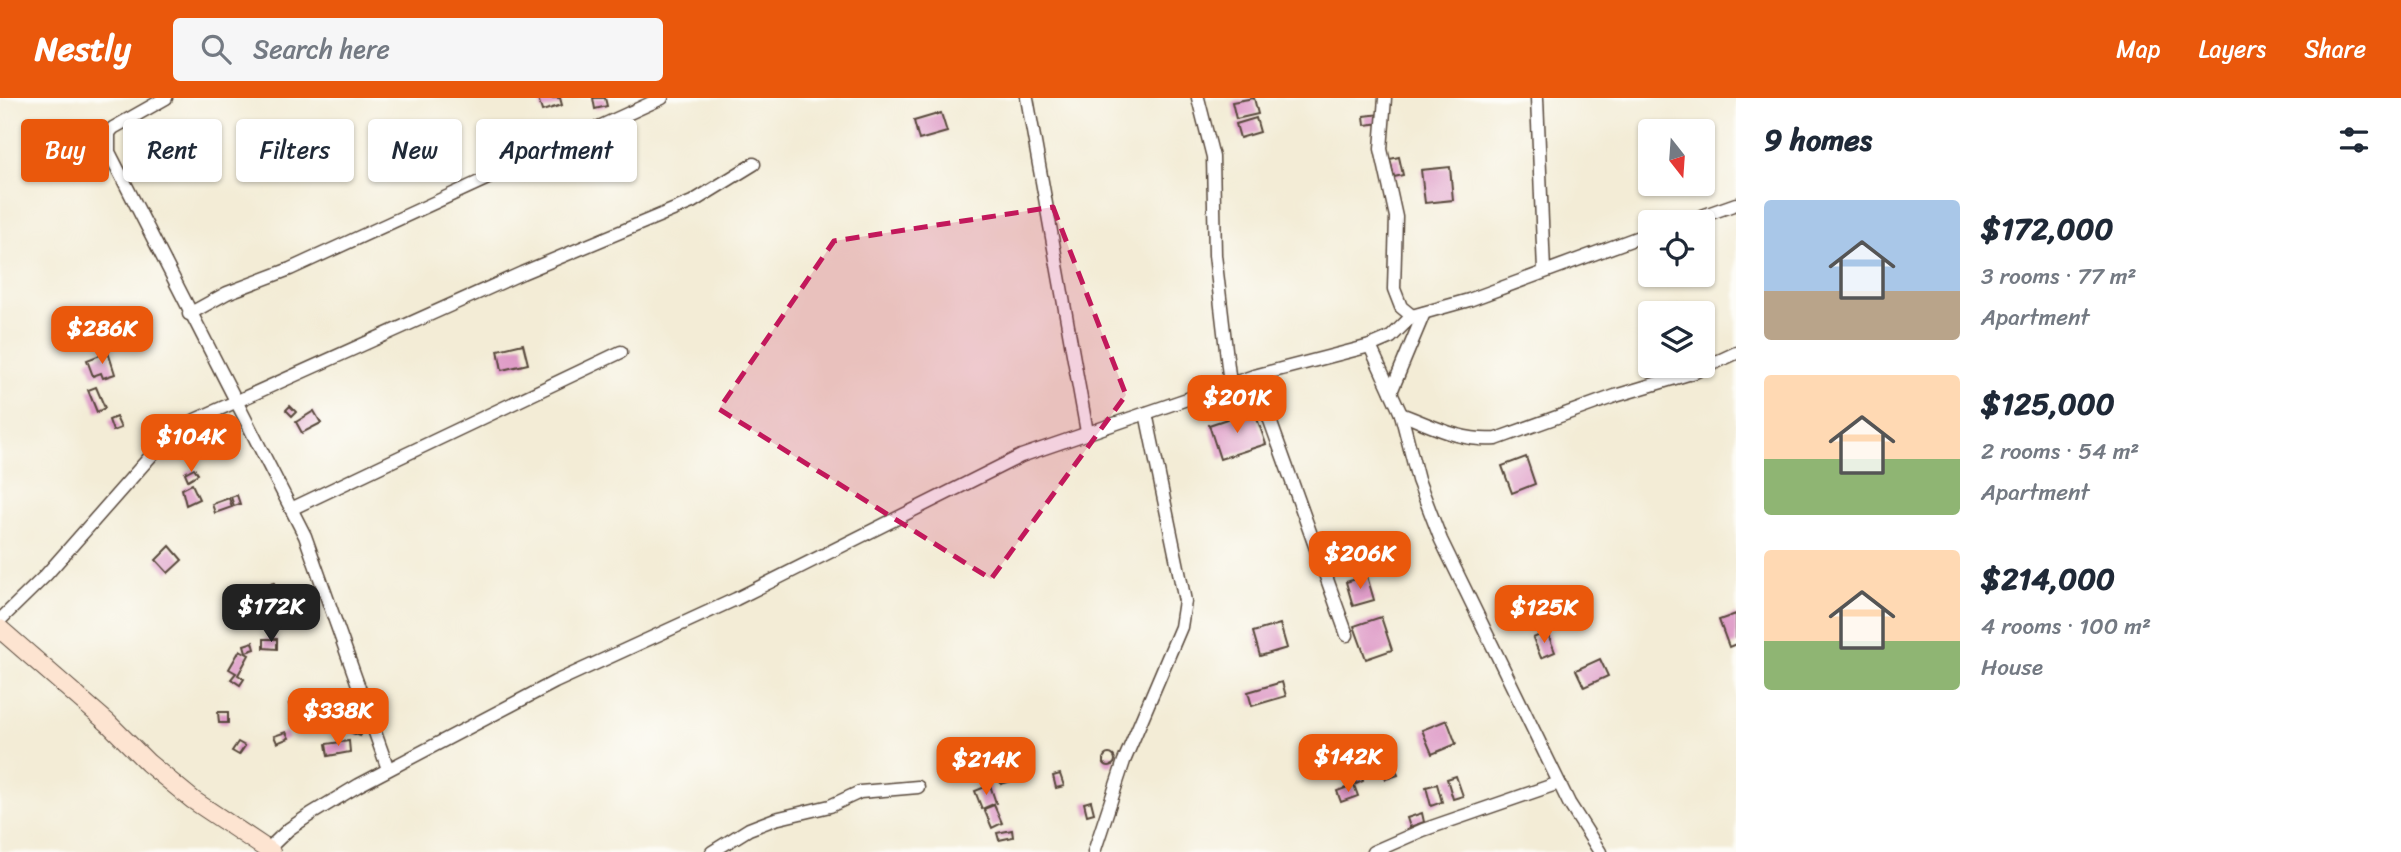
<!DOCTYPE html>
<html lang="en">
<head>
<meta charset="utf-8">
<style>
	:root { --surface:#fff; --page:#f6f6f7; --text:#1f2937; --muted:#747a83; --accent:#ea580c }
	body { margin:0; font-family:Sriracha,sans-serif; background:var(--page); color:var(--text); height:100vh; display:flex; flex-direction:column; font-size:26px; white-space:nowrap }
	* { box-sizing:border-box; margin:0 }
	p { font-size:23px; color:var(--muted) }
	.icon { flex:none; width:38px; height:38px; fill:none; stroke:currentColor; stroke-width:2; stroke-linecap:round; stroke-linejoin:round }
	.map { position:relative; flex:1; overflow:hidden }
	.panel { display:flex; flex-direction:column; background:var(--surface); width:665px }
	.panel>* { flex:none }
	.banner { position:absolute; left:21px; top:21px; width:665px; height:63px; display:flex; gap:14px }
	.needle { width:46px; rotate:163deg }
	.tools { position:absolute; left:1638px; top:21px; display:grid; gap:14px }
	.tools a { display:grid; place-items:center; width:77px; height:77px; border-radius:7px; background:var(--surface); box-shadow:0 2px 5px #0004; font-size:35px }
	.price { position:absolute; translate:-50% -60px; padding:0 16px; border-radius:14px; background:var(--accent); color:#fff; font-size:23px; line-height:46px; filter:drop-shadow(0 2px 4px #0008) }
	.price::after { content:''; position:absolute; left:50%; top:42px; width:21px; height:16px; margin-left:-10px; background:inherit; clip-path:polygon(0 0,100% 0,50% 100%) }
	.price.on { background:#222; color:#fff }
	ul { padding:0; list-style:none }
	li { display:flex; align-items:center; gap:21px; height:175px; padding:0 28px }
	li span { display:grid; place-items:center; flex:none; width:196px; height:140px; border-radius:7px; color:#555 }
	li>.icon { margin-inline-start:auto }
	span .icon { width:84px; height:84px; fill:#fffc; stroke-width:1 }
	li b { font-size:30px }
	h2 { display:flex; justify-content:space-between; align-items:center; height:84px; padding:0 28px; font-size:30px }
	.pill { padding:0 24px; border-radius:7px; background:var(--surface); box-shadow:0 2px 5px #0004; font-size:24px; line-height:63px }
	.pill.on { background:var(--accent); color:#fff }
	header { display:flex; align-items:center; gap:42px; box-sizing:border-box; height:98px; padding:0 35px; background:var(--accent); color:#fff }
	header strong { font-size:33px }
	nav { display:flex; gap:38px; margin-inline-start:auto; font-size:24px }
	.search { width:490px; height:63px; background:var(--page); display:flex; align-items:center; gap:18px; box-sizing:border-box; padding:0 24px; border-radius:7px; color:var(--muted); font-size:26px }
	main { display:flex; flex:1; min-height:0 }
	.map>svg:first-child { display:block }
	.building { fill:#dd96c5 }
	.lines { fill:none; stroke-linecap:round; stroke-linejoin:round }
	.street-casing { stroke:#57473a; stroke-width:15 }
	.secondary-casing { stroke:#57473a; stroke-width:20 }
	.street { stroke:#fff; stroke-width:12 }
	.secondary { stroke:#fde4d1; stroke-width:18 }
	.marked { fill:#c2185b; fill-opacity:0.2; stroke:#c2185b; stroke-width:5; stroke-dasharray:14 9; stroke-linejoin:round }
</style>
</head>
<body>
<header>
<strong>Nestly</strong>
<div class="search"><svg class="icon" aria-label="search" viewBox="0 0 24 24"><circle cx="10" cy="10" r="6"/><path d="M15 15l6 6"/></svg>Search here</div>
<nav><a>Map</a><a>Layers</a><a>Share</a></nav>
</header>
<main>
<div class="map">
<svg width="1736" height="754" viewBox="0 0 1736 754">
	<rect width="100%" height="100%" fill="#fdfcf7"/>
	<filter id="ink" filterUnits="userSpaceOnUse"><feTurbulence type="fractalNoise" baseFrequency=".0143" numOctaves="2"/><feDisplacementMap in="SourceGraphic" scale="14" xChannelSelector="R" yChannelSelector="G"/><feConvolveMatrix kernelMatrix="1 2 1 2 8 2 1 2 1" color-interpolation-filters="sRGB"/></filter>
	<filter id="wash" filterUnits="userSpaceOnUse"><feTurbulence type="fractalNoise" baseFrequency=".00686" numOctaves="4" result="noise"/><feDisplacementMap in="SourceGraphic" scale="28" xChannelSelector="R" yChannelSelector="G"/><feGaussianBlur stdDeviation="1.57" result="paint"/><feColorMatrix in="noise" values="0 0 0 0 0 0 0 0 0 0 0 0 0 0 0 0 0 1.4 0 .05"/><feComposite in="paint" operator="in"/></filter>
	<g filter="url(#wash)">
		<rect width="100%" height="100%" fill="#f3ecd6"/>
		<g id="blocks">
			<!-- building -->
			<g class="building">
				<polygon points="538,0 560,0 562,7 542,13"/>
				<polygon points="593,0 605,0 607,8 595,11"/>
				<polygon points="1254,0 1258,16 1236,21 1232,4"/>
				<polygon points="941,15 947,34 919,42 914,23"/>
				<polygon points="1381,16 1381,25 1365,27 1364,18"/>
				<polygon points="1256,20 1260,34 1240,40 1236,26"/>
				<polygon points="1399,59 1403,77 1394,79 1390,61"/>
				<polygon points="1450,69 1453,102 1425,105 1421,72"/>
				<polygon points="523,246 528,266 502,272 498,252"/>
				<polygon points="108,254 115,276 103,280 101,275 93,278 87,262"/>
				<polygon points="96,289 105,310 97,314 88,292"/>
				<polygon points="290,308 296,314 292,318 286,312"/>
				<polygon points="1254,312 1266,346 1220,361 1209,327"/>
				<polygon points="314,313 321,325 302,335 296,324"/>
				<polygon points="116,319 121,330 113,333 109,322"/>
				<polygon points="1526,359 1535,386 1512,395 1502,368"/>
				<polygon points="194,370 198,376 188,382 185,375"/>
				<polygon points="192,386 199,401 186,407 182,391"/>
				<polygon points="237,397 240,406 234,408 231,399"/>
				<polygon points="229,400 232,409 215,415 212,406"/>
				<polygon points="170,448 182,462 168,475 156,462"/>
				<polygon points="1367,478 1374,502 1353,508 1346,484"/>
				<polygon points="274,485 278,505 260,508 256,489"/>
				<polygon points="1736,516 1736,546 1729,549 1719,522"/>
				<polygon points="1381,519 1392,552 1366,561 1354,528"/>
				<polygon points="275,520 275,526 264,527 263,521"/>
				<polygon points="1280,526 1287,550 1260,558 1253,534"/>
				<polygon points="1547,534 1555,554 1541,560 1533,540"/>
				<polygon points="264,541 277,541 277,551 264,550"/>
				<polygon points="253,544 255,551 246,554 244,547"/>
				<polygon points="240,552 249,557 238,577 244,581 240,587 231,581 236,575 229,571"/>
				<polygon points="1600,561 1608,578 1584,589 1576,572"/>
				<polygon points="1282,584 1286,598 1252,608 1248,594"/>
				<polygon points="302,602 305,611 292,614 289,606"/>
				<polygon points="218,614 228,614 228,625 219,625"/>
				<polygon points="1447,622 1456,646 1432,656 1422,632"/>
				<polygon points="355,628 362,631 360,638 352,635"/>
				<polygon points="286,634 289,640 277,645 274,638"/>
				<polygon points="349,643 350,654 328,658 326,646"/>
				<polygon points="238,644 245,648 239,657 232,653"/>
				<circle cx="1109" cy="662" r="6"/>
				<polygon points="1393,663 1398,677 1386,681 1381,668"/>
				<polygon points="1015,670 1018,681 1001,686 998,676"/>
				<polygon points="1361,675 1363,683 1356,686 1354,678"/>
				<polygon points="1060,676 1064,688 1056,690 1053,678"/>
				<polygon points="1456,678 1463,698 1453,701 1447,681"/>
				<polygon points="1437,686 1442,704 1431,708 1426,689"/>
				<polygon points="990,687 996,705 982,711 975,693"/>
				<polygon points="1354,687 1358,698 1341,704 1337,693"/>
				<polygon points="1091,703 1094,715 1087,717 1084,705"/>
				<polygon points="994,707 1002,725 992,730 984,711"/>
				<polygon points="1422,715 1424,724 1410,729 1407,720"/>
				<polygon points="1012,732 1013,739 999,742 997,735"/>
			</g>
		</g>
	</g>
	<g filter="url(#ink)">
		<use href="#blocks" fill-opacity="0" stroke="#57473a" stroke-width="2"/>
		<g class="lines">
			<defs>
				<g id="street">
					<polyline points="166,0 113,30 109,35 109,54 305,438 388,671"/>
					<polyline points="1027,0 1087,334"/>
					<polyline points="1198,0 1213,59 1215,157 1230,286"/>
					<polyline points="1385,0 1381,51 1396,119 1394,191 1401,209 1412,218"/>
					<polyline points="1537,0 1544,173"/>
					<polyline points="1685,124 1736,106"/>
					<polyline points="189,216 227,195 290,171 662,0"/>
					<polyline points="1370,248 1401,316 1418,382 1441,442 1569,705 1600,754"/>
					<polyline points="1254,278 1347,537"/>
					<polyline points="1391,294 1424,215"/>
					<path d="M1401,316c32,12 60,28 95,25l119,-43 80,-24 41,-19"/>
					<polyline points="291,411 621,254"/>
					<polyline points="0,522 46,477 157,351 195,322 522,175 692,104 754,66"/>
					<polyline points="267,752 289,731 311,716 359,687 555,584 736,501 1021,358 1254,278 1370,248 1391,239 1412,218 1469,202 1650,135"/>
					<polyline points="712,754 749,731 775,721 830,708 860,694 918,689"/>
					<polyline points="1094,754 1124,663 1181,529 1185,503 1146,315"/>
					<polyline points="1373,754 1423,732 1559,685"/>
				</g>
				<polyline id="secondary" points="0,531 108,625 148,665 193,702 271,754"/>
			</defs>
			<!-- street casing -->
			<use href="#street" class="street-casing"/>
			<!-- secondary casing -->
			<use href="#secondary" class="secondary-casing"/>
			<!-- street -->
			<use href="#street" class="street"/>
			<!-- secondary -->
			<use href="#secondary" class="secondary"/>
		</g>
	</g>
	<!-- marked area -->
	<path class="marked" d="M1053,109l73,188 -135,184 -272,-170 115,-168z"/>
</svg>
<div class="tools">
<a><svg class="needle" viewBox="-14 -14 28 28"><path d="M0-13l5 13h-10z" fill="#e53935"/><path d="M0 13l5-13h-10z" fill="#747a83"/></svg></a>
<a><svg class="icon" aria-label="locate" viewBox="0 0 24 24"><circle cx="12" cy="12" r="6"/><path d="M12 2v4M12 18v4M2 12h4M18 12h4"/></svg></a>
<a><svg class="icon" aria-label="layers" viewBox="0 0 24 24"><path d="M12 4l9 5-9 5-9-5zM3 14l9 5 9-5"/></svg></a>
</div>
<b class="price" style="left:102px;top:268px">$286K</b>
<b class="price" style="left:1237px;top:337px">$201K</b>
<b class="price" style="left:191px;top:376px">$104K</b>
<b class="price" style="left:1360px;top:493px">$206K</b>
<b class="price on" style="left:271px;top:546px">$172K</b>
<b class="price" style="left:1544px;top:547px">$125K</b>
<b class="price" style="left:338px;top:650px">$338K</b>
<b class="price" style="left:1348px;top:696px">$142K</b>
<b class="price" style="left:986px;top:699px">$214K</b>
<div class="banner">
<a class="pill on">Buy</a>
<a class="pill">Rent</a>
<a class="pill">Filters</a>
<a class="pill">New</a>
<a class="pill">Apartment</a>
</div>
</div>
<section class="panel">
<h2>9 homes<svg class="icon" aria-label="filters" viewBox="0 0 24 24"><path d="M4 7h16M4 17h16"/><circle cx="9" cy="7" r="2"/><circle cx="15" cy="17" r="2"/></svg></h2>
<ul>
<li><span style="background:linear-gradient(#a9c7e8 65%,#b9a48a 0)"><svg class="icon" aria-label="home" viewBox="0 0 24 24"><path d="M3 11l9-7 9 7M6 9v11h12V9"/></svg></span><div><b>$172,000</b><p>3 rooms · 77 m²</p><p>Apartment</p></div></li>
<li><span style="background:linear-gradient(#ffd9b3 60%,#8fb573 0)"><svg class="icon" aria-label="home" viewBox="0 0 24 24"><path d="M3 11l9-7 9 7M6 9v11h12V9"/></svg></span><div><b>$125,000</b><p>2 rooms · 54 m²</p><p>Apartment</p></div></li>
<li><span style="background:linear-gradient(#ffd9b3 65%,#8fb573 0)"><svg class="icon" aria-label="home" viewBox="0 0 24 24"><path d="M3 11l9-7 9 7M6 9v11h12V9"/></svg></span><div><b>$214,000</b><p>4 rooms · 100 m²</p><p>House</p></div></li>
</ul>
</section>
</main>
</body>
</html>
